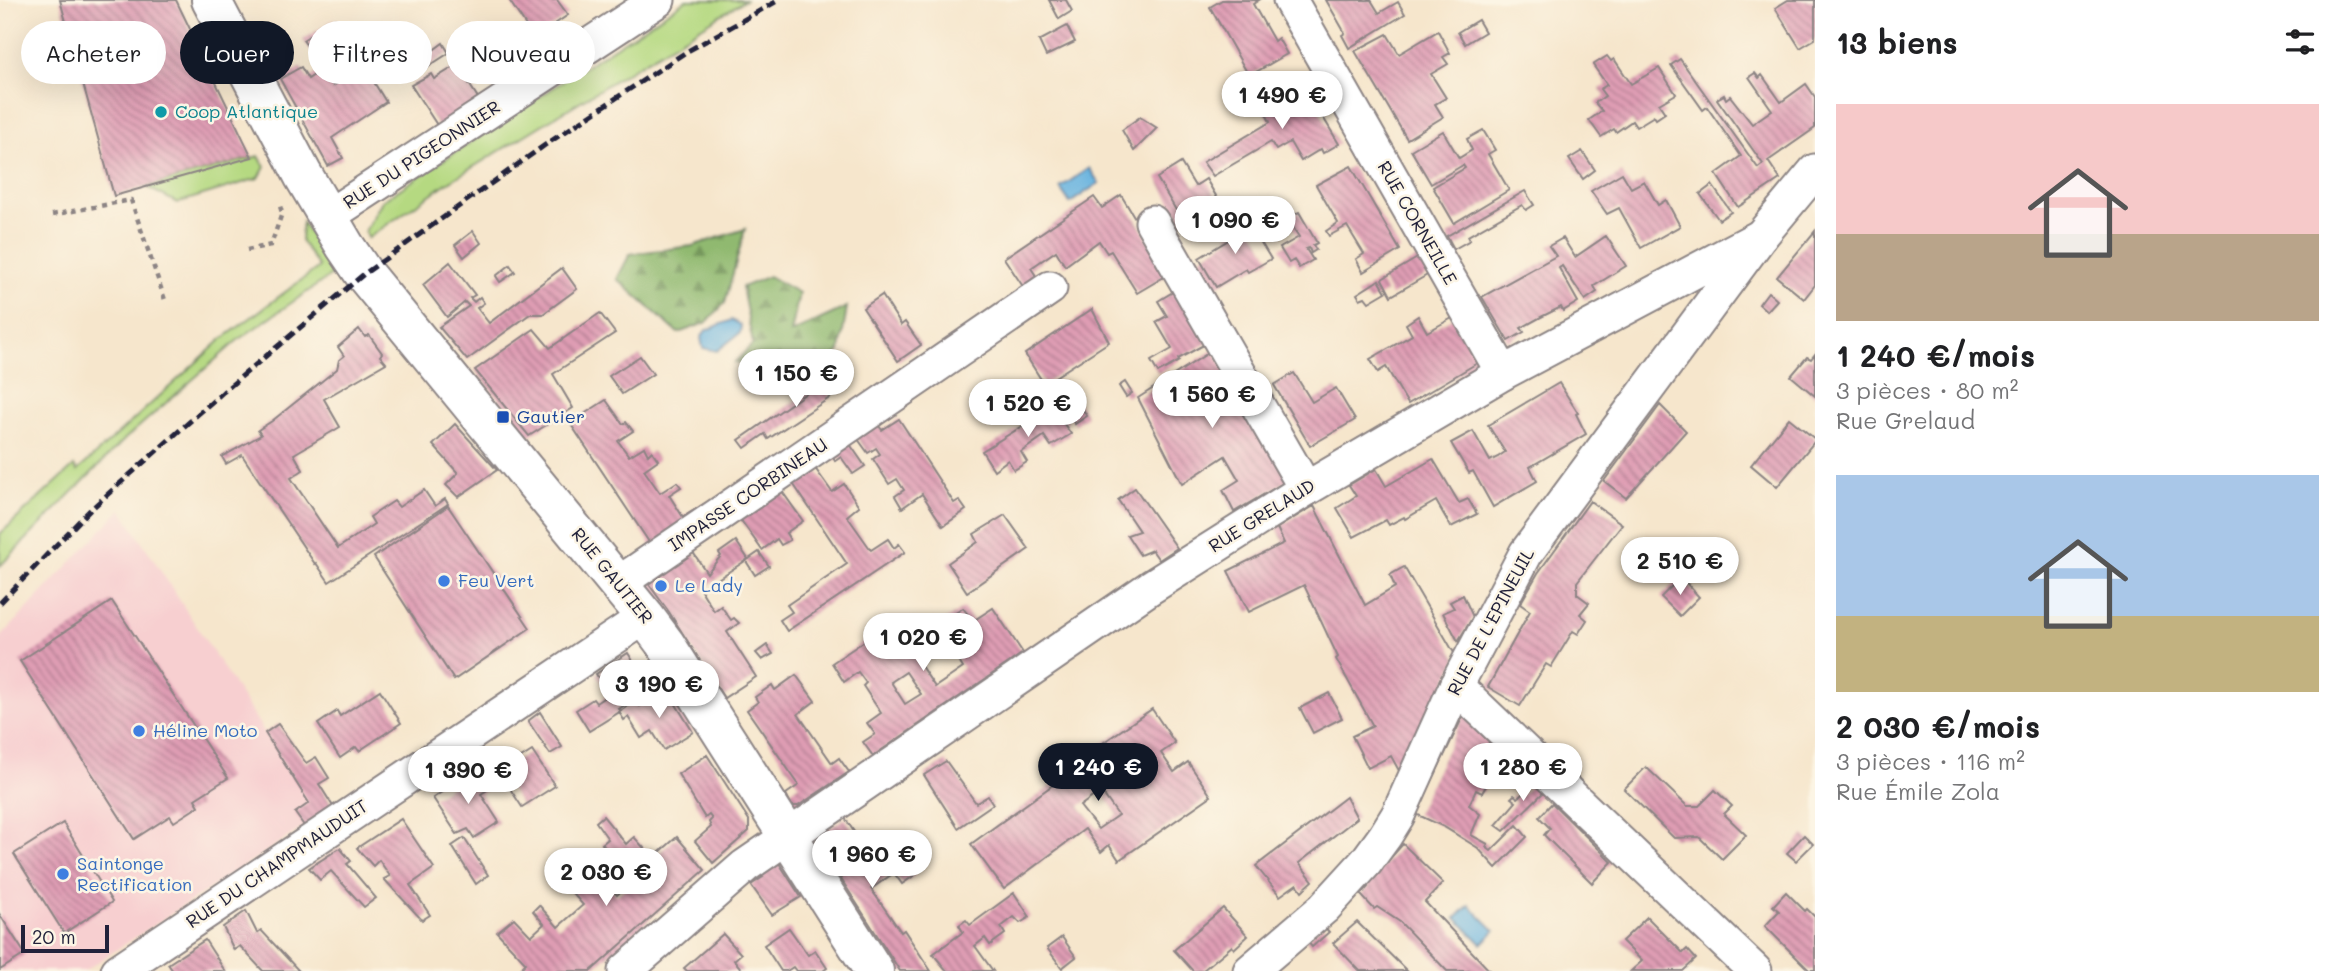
<!DOCTYPE html>
<html lang="fr">
<head>
<meta charset="utf-8">
<style>
	:root { --surface:#fff; --page:#f2f2f2; --text:#202124; --muted:#757577; --accent:#111827 }
	body { margin:0; font-family:Mali,sans-serif; background:var(--page); color:var(--text); height:100vh; display:flex; flex-direction:column; font-size:26px; white-space:nowrap }
	* { box-sizing:border-box; margin:0 }
	p { font-size:23px; color:var(--muted) }
	.icon { flex:none; width:38px; height:38px; fill:none; stroke:currentColor; stroke-width:2; stroke-linecap:round; stroke-linejoin:round }
	.map { position:relative; flex:1; overflow:hidden }
	.panel { display:flex; flex-direction:column; background:var(--surface); width:525px }
	.panel>* { flex:none }
	.hud { position:absolute; left:21px; top:21px; width:665px; height:63px; display:flex; gap:14px }
	.scale { position:absolute; left:21px; bottom:18px; width:88px; box-sizing:border-box; padding-left:7px; border:4px solid #22223b; border-top:0; font-size:19px; line-height:24px; white-space:nowrap; color:#22223b; -webkit-text-stroke:5px #fcf5e5; paint-order:stroke }
	.price { position:absolute; translate:-50% -60px; padding:0 16px; border-radius:24px; background:#fff; color:#222; font-size:23px; line-height:46px; filter:drop-shadow(0 2px 4px #0008) }
	.price::after { content:''; position:absolute; left:50%; top:42px; width:21px; height:16px; margin-left:-10px; background:inherit; clip-path:polygon(0 0,100% 0,50% 100%) }
	.price.on { background:var(--accent); color:#fff }
	ul { padding:0; list-style:none }
	li { display:grid; align-content:center; gap:14px; height:371px; padding:0 21px }
	li span { display:grid; place-items:center; height:217px; border-radius:0px; color:#555 }
	li>.icon { margin-inline-start:auto }
	span .icon { width:126px; height:126px; fill:#fffc; stroke-width:1 }
	li b { font-size:30px }
	h2 { display:flex; justify-content:space-between; align-items:center; height:84px; padding:0 21px; font-size:30px }
	.tag { padding:0 24px; border-radius:32px; background:var(--surface); box-shadow:0 7px 28px #0002; font-size:24px; line-height:63px }
	.tag.on { background:var(--accent); color:#fff }
	main { display:flex; flex:1; min-height:0 }
	.map>svg:first-child { display:block }
	.built { fill:#f7cfd0 }
	.green { fill:#b5d981; stroke:#6c7e5e; stroke-width:2 }
	.forest { fill:url(#forest-firs); stroke:#596e55; stroke-width:2 }
	.water { fill:#66b2df; stroke:#446a8d; stroke-width:2 }
	.building { fill:url(#building-back-hatch); fill-rule:evenodd }
	.lines { fill:none; stroke-linecap:round; stroke-linejoin:round }
	.minor-casing { stroke:#8c8484; stroke-width:37 }
	.tertiary-casing { stroke:#8c8484; stroke-width:42 }
	.path { stroke:#8c8484; stroke-width:4.5; stroke-dasharray:5 5; stroke-linecap:butt }
	.minor { stroke:#fff; stroke-width:33 }
	.tertiary { stroke:#fff; stroke-width:38 }
	.rail { stroke:#22223b; stroke-width:5; stroke-dasharray:10 5; stroke-linecap:butt }
	.culture-dot { fill:#0f9aa8; stroke:#fcf5e5; stroke-width:2.5 }
	.transit-dot { fill:#1a4fb4; stroke:#fcf5e5; stroke-width:2.5 }
	.shop-dot { fill:#3f7fe0; stroke:#fcf5e5; stroke-width:2.5 }
	.labels { text-anchor:middle; stroke-width:5; stroke-linejoin:round; paint-order:stroke }
	.culture-label { font-size:18px; fill:#0d838f; stroke:#fcf5e5; text-anchor:start }
	.street-label { font-size:18px; fill:#22223b; stroke:#fcf5e5 }
	.transit-label { font-size:18px; fill:#164399; stroke:#fcf5e5; text-anchor:start }
	.shop-label { font-size:18px; fill:#366cbe; stroke:#fcf5e5; text-anchor:start }
</style>
</head>
<body>
<main>
<div class="map">
<svg width="1815" height="971" viewBox="0 0 1815 971">
	<defs>
		<pattern id="forest-firs" width="22" height="20" patternUnits="userSpaceOnUse" patternTransform="scale(1.75)"><rect width="22" height="20" fill="#90b96f"/><path d="M5 1l3.5 6h-7zM16 11l3.5 6h-7z" fill="#75965c"/></pattern>
		<pattern id="building-back-hatch" width="6" height="6" patternUnits="userSpaceOnUse" patternTransform="scale(1.75)"><rect width="6" height="6" fill="#df9db4"/><path d="M-1 5l2 2M0 0l6 6M5-1l2 2" fill="none" stroke="#b48094"/></pattern>
	</defs>
	<rect width="100%" height="100%" fill="#fcf5e5"/>
	<filter id="ink" filterUnits="userSpaceOnUse"><feTurbulence type="fractalNoise" baseFrequency=".0143" numOctaves="2"/><feDisplacementMap in="SourceGraphic" scale="14" xChannelSelector="R" yChannelSelector="G"/><feConvolveMatrix kernelMatrix="1 2 1 2 8 2 1 2 1" color-interpolation-filters="sRGB"/></filter>
	<filter id="wash" filterUnits="userSpaceOnUse"><feTurbulence type="fractalNoise" baseFrequency=".00686" numOctaves="4" result="noise"/><feDisplacementMap in="SourceGraphic" scale="28" xChannelSelector="R" yChannelSelector="G"/><feGaussianBlur stdDeviation="1.57" result="paint"/><feColorMatrix in="noise" values="0 0 0 0 0 0 0 0 0 0 0 0 0 0 0 0 0 1.4 0 .05"/><feComposite in="paint" operator="in"/></filter>
	<g filter="url(#wash)">
		<rect width="100%" height="100%" fill="#f6e6cc"/>
		<!-- built -->
		<polygon class="built" points="121,509 319,817 84,971 0,971 0,638"/>
		<!-- green -->
		<g class="green">
			<polygon points="686,0 745,0 444,185 368,238 365,231 382,201"/>
			<polygon points="259,156 265,167 259,178 177,203 147,187"/>
			<polygon points="302,222 336,272 239,339 126,438 0,566 0,534 74,466 77,471 85,464 222,339 319,267 301,241"/>
		</g>
		<!-- forest -->
		<g class="forest">
			<polygon points="745,229 725,303 706,323 678,333 617,279 630,254 692,246"/>
			<polygon points="769,276 799,293 791,333 847,307 840,351 810,379 734,363 753,344 742,287"/>
		</g>
		<!-- water -->
		<g class="water">
			<polygon points="1089,168 1099,183 1070,203 1060,188"/>
			<polygon points="732,320 741,325 740,333 717,351 703,348 701,338 706,330"/>
			<polygon points="1469,905 1495,931 1482,944 1456,918"/>
		</g>
		<g id="blocks">
			<!-- building -->
			<g class="building">
				<polygon points="60,0 176,0 252,157 114,196"/>
				<polygon points="509,0 557,0 568,15 534,38"/>
				<polygon points="1049,0 1066,0 1072,11 1059,19"/>
				<polygon points="1222,0 1259,0 1253,4 1274,41 1278,38 1287,54 1249,76 1210,7"/>
				<polygon points="1326,0 1371,0 1379,13 1398,2 1405,14 1349,48 1342,35 1345,33"/>
				<polygon points="1788,0 1815,0 1815,39 1800,48 1775,8"/>
				<polygon points="335,19 353,49 323,69 303,40"/>
				<polygon points="1478,20 1485,32 1465,44 1458,32"/>
				<polygon points="1067,26 1075,42 1046,56 1039,41"/>
				<polygon points="1438,31 1450,53 1443,57 1448,64 1431,74 1446,98 1435,104 1443,117 1407,139 1355,51 1387,34 1399,54"/>
				<polygon points="443,43 449,53 409,79 404,72"/>
				<polygon points="1607,56 1611,61 1614,59 1631,84 1659,68 1676,94 1659,104 1665,113 1656,119 1654,116 1636,127 1632,121 1616,132 1614,129 1601,137 1589,120 1602,111 1595,103 1605,96 1600,89 1607,85 1593,65"/>
				<polygon points="1680,59 1758,168 1763,164 1717,99 1724,95 1726,99 1730,96 1752,124 1772,110 1749,77 1755,73 1759,78 1762,75 1781,102 1806,84 1815,97 1815,128 1768,161 1780,179 1738,207 1716,174 1741,156 1707,107 1703,110 1671,65"/>
				<polygon points="457,65 480,101 439,128 411,85 431,74 434,79"/>
				<polygon points="364,66 386,102 332,138 343,158 328,166 280,79 301,67 308,79 323,69 333,86"/>
				<polygon points="1302,82 1339,144 1323,153 1321,149 1301,161 1290,142 1276,150 1271,142 1213,176 1203,162 1270,122 1262,105"/>
				<polygon points="1140,117 1157,128 1134,151 1122,130"/>
				<polygon points="1483,130 1495,150 1488,154 1509,190 1454,223 1433,187 1465,168 1463,165 1431,184 1411,150 1443,131 1459,158 1472,150 1467,139"/>
				<polygon points="1582,151 1595,170 1583,179 1569,159"/>
				<polygon points="1181,163 1195,186 1206,179 1219,201 1183,222 1157,178"/>
				<polygon points="1351,166 1400,250 1363,272 1356,259 1364,254 1347,226 1329,236 1326,231 1338,223 1316,185"/>
				<polygon points="1622,173 1631,188 1644,181 1658,205 1666,200 1680,226 1641,248 1619,208 1607,214 1591,191"/>
				<polygon points="1712,185 1731,212 1719,220 1700,194"/>
				<polygon points="1525,191 1534,205 1526,210 1522,205 1468,236 1470,240 1454,249 1447,236"/>
				<polygon points="1121,195 1169,274 1137,293 1111,251 1107,253 1099,241 1065,266 1056,251 1031,268 1040,282 1026,291 1004,258 1094,197 1102,208"/>
				<polygon points="1299,212 1317,243 1313,245 1316,250 1311,253 1309,248 1306,249 1313,260 1299,268 1294,260 1289,263 1280,248 1299,237 1287,218"/>
				<polygon points="1249,223 1271,259 1248,272 1246,269 1216,287 1199,258 1230,239 1227,235"/>
				<polygon points="473,231 481,243 464,257 455,245"/>
				<polygon points="1815,231 1815,285 1804,299 1777,277"/>
				<polygon points="1606,236 1626,266 1594,286 1597,292 1585,300 1562,266 1559,268 1578,302 1563,311 1561,307 1541,317 1521,328 1524,332 1508,341 1482,297 1556,256 1549,246 1563,238 1575,257"/>
				<polygon points="1419,257 1429,274 1391,296 1382,279"/>
				<polygon points="450,262 475,295 470,298 474,302 480,297 484,303 477,308 489,323 562,268 577,289 543,314 530,314 467,360 439,327 469,306 465,302 447,317 423,285"/>
				<polygon points="510,265 515,272 500,282 496,276"/>
				<polygon points="1379,280 1386,292 1369,302 1365,297 1360,299 1357,294"/>
				<polygon points="1178,289 1209,342 1178,359 1179,361 1158,373 1151,361 1172,349 1156,322 1167,316 1158,301"/>
				<polygon points="1768,292 1777,300 1767,311 1759,304"/>
				<polygon points="882,295 901,325 905,322 921,345 898,361 863,308"/>
				<polygon points="1092,309 1109,342 1044,384 1025,354"/>
				<polygon points="600,313 615,333 553,374 573,408 529,436 475,370 534,329 550,348"/>
				<polygon points="1418,316 1427,332 1454,317 1479,362 1408,404 1386,367 1378,372 1370,359 1412,335 1406,324"/>
				<polygon points="359,329 365,337 369,335 382,353 380,356 386,363 324,399 340,427 294,454 303,470 291,478 338,548 374,524 370,517 394,501 399,507 424,490 435,506 445,499 448,504 329,582 316,563 315,564 242,455 226,464 222,457 261,435 258,430 272,421 337,369 339,360 344,356 338,347"/>
				<polygon points="1213,350 1290,479 1234,512 1223,490 1239,480 1225,456 1182,484 1138,398"/>
				<polygon points="1815,354 1815,396 1791,376 1807,357 1811,359"/>
				<polygon points="640,356 653,374 622,394 609,376"/>
				<polygon points="845,366 851,374 828,391 831,397 768,439 765,434 745,448 739,440"/>
				<polygon points="1294,373 1312,402 1336,388 1355,420 1310,446 1274,385"/>
				<polygon points="1125,382 1132,393 1126,397 1119,386"/>
				<polygon points="1559,383 1578,413 1576,414 1586,434 1530,467 1537,481 1493,507 1473,471 1469,473 1451,443 1473,431 1490,461 1498,457 1505,452 1488,425"/>
				<polygon points="606,400 623,424 626,422 633,431 618,441 629,456 644,447 648,455 652,451 658,460 644,470 660,493 677,482 681,487 669,495 683,517 705,503 709,509 653,548 570,423"/>
				<polygon points="1078,402 1087,416 1075,424 1066,410"/>
				<polygon points="1057,405 1068,421 1064,424 1071,434 1051,446 1044,436 1021,452 1027,462 1014,470 1008,460 994,470 982,451"/>
				<polygon points="1660,405 1686,431 1626,498 1604,481"/>
				<polygon points="1789,418 1815,439 1815,441 1777,487 1751,465"/>
				<polygon points="899,419 952,500 954,503 959,500 966,510 943,526 922,494 902,508 895,496 904,490 897,479 889,484 873,459 880,454 876,448 868,453 855,435 875,421 882,430"/>
				<polygon points="455,424 497,470 458,497 446,485 458,473 433,445"/>
				<polygon points="847,440 865,466 853,474 841,457 835,461 830,452"/>
				<polygon points="1433,459 1459,503 1468,499 1477,514 1451,527 1436,501 1405,519 1404,517 1389,525 1386,520 1354,537 1337,508 1356,496 1349,485 1376,469 1386,486"/>
				<polygon points="812,464 832,492 844,484 859,506 847,516 871,550 888,539 894,548 899,544 905,552 787,631 780,620 792,612 787,605 847,564 790,479"/>
				<polygon points="779,487 803,521 786,533 790,540 781,545 777,539 762,550 738,516"/>
				<polygon points="1135,488 1177,548 1159,560 1152,550 1140,555 1127,535 1139,531 1118,500"/>
				<polygon points="1590,501 1622,524 1577,582 1577,594 1589,603 1580,614 1587,620 1578,634 1573,631 1551,667 1546,664 1520,706 1488,687 1530,611 1520,604 1538,573"/>
				<polygon points="448,506 530,628 454,680 374,557"/>
				<polygon points="1314,506 1365,605 1395,587 1390,575 1404,567 1457,658 1403,778 1391,756 1368,768 1352,736 1373,726 1336,659 1338,657 1304,585 1249,612 1228,571 1284,543 1277,528"/>
				<polygon points="1005,515 1029,549 967,592 948,563 978,542 974,534"/>
				<polygon points="736,541 748,559 701,590 714,611 721,606 731,620 734,618 739,623 727,632 756,677 724,698 669,612 645,579 690,548 707,573 721,556 719,553"/>
				<polygon points="759,552 769,566 755,575 746,561"/>
				<polygon points="1681,577 1699,597 1680,616 1661,597"/>
				<polygon points="1463,595 1473,617 1458,641 1443,613 1454,608 1450,602"/>
				<polygon points="112,601 228,778 195,799 199,806 174,822 170,816 134,839 20,661"/>
				<path d="M963,608l10,13 20,-13 30,45 -150,103 -10,-14 12,-8 -8,-11 14,-10 -18,-27 3,-3 -8,-11 -14,10 -12,-19 62,-42 14,18 3,-3 13,20 -7,4 18,27 28,-19 -8,-13 9,-7 -20,-27zM906,672l15,22 -16,10 -14,-22z"/>
				<polygon points="767,645 773,654 762,660 756,653"/>
				<polygon points="628,653 650,688 619,709 621,711 589,731 576,710 593,699 596,703 609,694 596,674"/>
				<polygon points="796,675 815,701 798,714 832,763 839,758 849,772 798,806 792,806 786,794 799,785 747,710 758,702 755,697 772,685 775,690"/>
				<polygon points="380,690 401,723 359,751 356,747 340,758 318,724 337,711 340,716"/>
				<polygon points="667,690 693,732 664,750 652,731 641,738 628,717 624,720 619,712 637,700 640,706"/>
				<polygon points="1329,693 1342,718 1313,733 1300,708"/>
				<polygon points="1467,708 1494,731 1482,758 1489,762 1479,782 1486,786 1482,793 1476,790 1469,805 1480,814 1471,835 1488,844 1486,847 1491,851 1517,825 1527,837 1496,868 1478,848 1444,827 1416,814"/>
				<path d="M1152,709l23,34 -14,10 13,19 14,-10 23,34 -92,64 -10,-15 -8,7 -16,-23 -81,60 -33,-45 90,-65 -3,-5zM1101,791l17,24 -20,14 -18,-23z"/>
				<polygon points="540,712 562,747 550,754 528,721"/>
				<polygon points="278,724 306,763 316,757 329,778 319,784 334,808 305,827 295,813 309,803 265,733"/>
				<polygon points="532,751 555,786 522,807 499,772"/>
				<polygon points="707,755 749,820 749,831 713,863 695,841 711,827 709,822 712,819 709,815 705,818 678,774"/>
				<polygon points="946,761 976,803 988,796 993,804 958,828 924,775"/>
				<polygon points="1646,767 1687,806 1699,806 1715,790 1732,806 1724,814 1746,835 1722,859 1699,837 1674,838 1624,789"/>
				<polygon points="482,771 492,787 481,794 499,822 474,838 468,829 457,834 433,798 455,783 457,786"/>
				<polygon points="1540,777 1550,786 1504,831 1496,825 1516,802 1511,798 1514,795 1518,798"/>
				<polygon points="1346,797 1357,818 1299,863 1313,881 1302,891 1297,884 1280,896 1256,866"/>
				<polygon points="1552,803 1612,862 1592,883 1544,835 1550,828 1539,817"/>
				<polygon points="603,816 626,844 634,837 653,858 677,837 705,870 591,971 518,971 526,963 497,932 514,918 531,936 544,924 533,911 539,905 558,927 583,905 566,886 579,876 588,887 601,876 617,895 629,885 615,869 619,865 602,844 608,839 596,822"/>
				<polygon points="845,818 879,870 907,851 917,866 912,870 915,875 902,884 894,873 871,889 901,932 904,930 931,971 900,971 818,843 819,835"/>
				<polygon points="401,819 434,868 410,885 430,915 422,920 384,879 390,876 379,860 373,866 357,848"/>
				<polygon points="63,823 112,902 64,933 14,854"/>
				<polygon points="1804,835 1813,844 1796,861 1787,853"/>
				<polygon points="464,838 488,875 476,884 452,846"/>
				<polygon points="1403,844 1443,883 1425,902 1490,971 1447,971 1400,922 1377,907 1374,909 1361,895 1368,887 1367,884"/>
				<polygon points="340,848 351,861 347,864 376,898 364,907 331,871 320,880 309,868"/>
				<polygon points="777,860 801,897 772,915 751,885 763,877 758,872"/>
				<polygon points="1786,892 1805,911 1807,909 1815,917 1815,970 1809,970 1765,926 1779,911 1773,906"/>
				<polygon points="1014,893 1030,917 1020,923 1014,917 1001,927 1005,934 990,945 985,938 975,946 993,971 947,971 933,954 963,932 959,925 966,920 970,925"/>
				<polygon points="1223,908 1248,936 1234,949 1232,946 1202,971 1193,971 1174,950"/>
				<polygon points="246,911 257,933 261,930 299,971 263,971 240,946 234,950 223,927"/>
				<polygon points="0,915 25,954 0,970"/>
				<polygon points="1647,917 1683,953 1687,949 1696,959 1683,971 1631,971 1642,961 1622,941"/>
				<polygon points="1357,922 1407,971 1360,971 1333,943"/>
				<polygon points="1323,925 1329,932 1312,947 1306,940"/>
				<polygon points="789,928 808,955 815,950 827,968 823,971 796,971 793,967 787,971 781,971 764,945"/>
				<polygon points="723,934 741,954 734,960 743,971 687,971 684,968"/>
				<polygon points="1062,937 1076,957 1062,968 1047,948"/>
				<polygon points="205,940 225,971 173,971 168,964"/>
			</g>
		</g>
	</g>
	<g filter="url(#ink)">
		<use href="#blocks" fill-opacity="0" stroke="#8c8484" stroke-width="2"/>
		<g class="lines">
			<defs>
				<g id="minor">
					<polyline points="1290,0 1503,373"/>
					<polyline points="327,217 658,0"/>
					<polyline points="1152,222 1306,489"/>
					<polyline points="620,584 635,572 1050,288"/>
					<polyline points="1456,686 1755,971"/>
					<polyline points="118,971 645,617"/>
					<polyline points="625,971 745,866 1151,587 1306,489 1503,373 1761,236"/>
					<polyline points="1250,971 1324,908 1366,862 1385,836 1398,815 1456,686 1526,553 1761,236 1815,171"/>
				</g>
				<polyline id="tertiary" points="211,0 303,175 345,246 364,274 645,617 666,645 874,971"/>
			</defs>
			<!-- minor casing -->
			<use href="#minor" class="minor-casing"/>
			<!-- tertiary casing -->
			<use href="#tertiary" class="tertiary-casing"/>
			<!-- path -->
			<g class="path">
				<polyline points="52,215 131,200 165,300"/>
				<polyline points="247,250 271,245 282,213 280,206"/>
			</g>
			<!-- minor -->
			<use href="#minor" class="minor"/>
			<!-- tertiary -->
			<use href="#tertiary" class="tertiary"/>
			<!-- rail -->
			<polyline class="rail" points="0,603 90,510 223,392 364,274 545,145 686,52 779,0"/>
		</g>
	</g>
	<!-- markers -->
	<circle class="culture-dot" cx="161" cy="112" r="7"/>
	<rect class="transit-dot" x="496" y="410" width="14" height="14" rx="3.5"/>
	<g class="shop-dot">
		<circle cx="444" cy="581" r="7"/>
		<circle cx="661" cy="586" r="7"/>
		<circle cx="139" cy="731" r="7"/>
		<circle cx="63" cy="874" r="7"/>
	</g>
	<g class="labels">
		<!-- culture labels -->
		<g class="culture-label">
			<text x="175" y="118">Coop Atlantique</text>
		</g>
		<!-- street labels -->
		<g class="street-label">
			<text transform="translate(422 155) rotate(-33)" y="6">RUE DU PIGEONNIER</text>
			<text transform="translate(1417 223) rotate(60)" y="6">RUE CORNEILLE</text>
			<text transform="translate(748 495) rotate(-34)" y="6">IMPASSE CORBINEAU</text>
			<text transform="translate(1262 516) rotate(-32)" y="6">RUE GRELAUD</text>
			<text transform="translate(612 576) rotate(51)" y="6">RUE GAUTIER</text>
			<text transform="translate(1491 622) rotate(-62)" y="6">RUE DE L'EPINEUIL</text>
			<text transform="translate(277 864) rotate(-34)" y="6">RUE DU CHAMPMAUDUIT</text>
		</g>
		<!-- transit labels -->
		<g class="transit-label">
			<text x="517" y="423">Gautier</text>
		</g>
		<!-- shop labels -->
		<g class="shop-label">
			<text x="458" y="587">Feu Vert</text>
			<text x="675" y="592">Le Lady</text>
			<text x="153" y="737">Héline Moto</text>
			<text x="77" y="870">Saintonge<tspan x="77" dy="21">Rectification</tspan></text>
		</g>
	</g>
</svg>
<div class="scale">20 m</div>
<b class="price" style="left:1282px;top:131px">1 490 €</b>
<b class="price" style="left:1235px;top:256px">1 090 €</b>
<b class="price" style="left:796px;top:409px">1 150 €</b>
<b class="price" style="left:1212px;top:430px">1 560 €</b>
<b class="price" style="left:1028px;top:439px">1 520 €</b>
<b class="price" style="left:1680px;top:597px">2 510 €</b>
<b class="price" style="left:923px;top:673px">1 020 €</b>
<b class="price" style="left:659px;top:720px">3 190 €</b>
<b class="price on" style="left:1098px;top:803px">1 240 €</b>
<b class="price" style="left:1523px;top:803px">1 280 €</b>
<b class="price" style="left:468px;top:806px">1 390 €</b>
<b class="price" style="left:872px;top:890px">1 960 €</b>
<b class="price" style="left:606px;top:908px">2 030 €</b>
<div class="hud">
<a class="tag">Acheter</a>
<a class="tag on">Louer</a>
<a class="tag">Filtres</a>
<a class="tag">Nouveau</a>
</div>
</div>
<section class="panel">
<h2>13 biens<svg class="icon" aria-label="filters" viewBox="0 0 24 24"><path d="M4 7h16M4 17h16"/><circle cx="9" cy="7" r="2"/><circle cx="15" cy="17" r="2"/></svg></h2>
<ul>
<li><span style="background:linear-gradient(#f6c9c9 60%,#b9a48a 0)"><svg class="icon" aria-label="home" viewBox="0 0 24 24"><path d="M3 11l9-7 9 7M6 9v11h12V9"/></svg></span><div><b>1 240 €/mois</b><p>3 pièces · 80 m²</p><p>Rue Grelaud</p></div></li>
<li><span style="background:linear-gradient(#a9c7e8 65%,#c2b280 0)"><svg class="icon" aria-label="home" viewBox="0 0 24 24"><path d="M3 11l9-7 9 7M6 9v11h12V9"/></svg></span><div><b>2 030 €/mois</b><p>3 pièces · 116 m²</p><p>Rue Émile Zola</p></div></li>
</ul>
</section>
</main>
</body>
</html>
